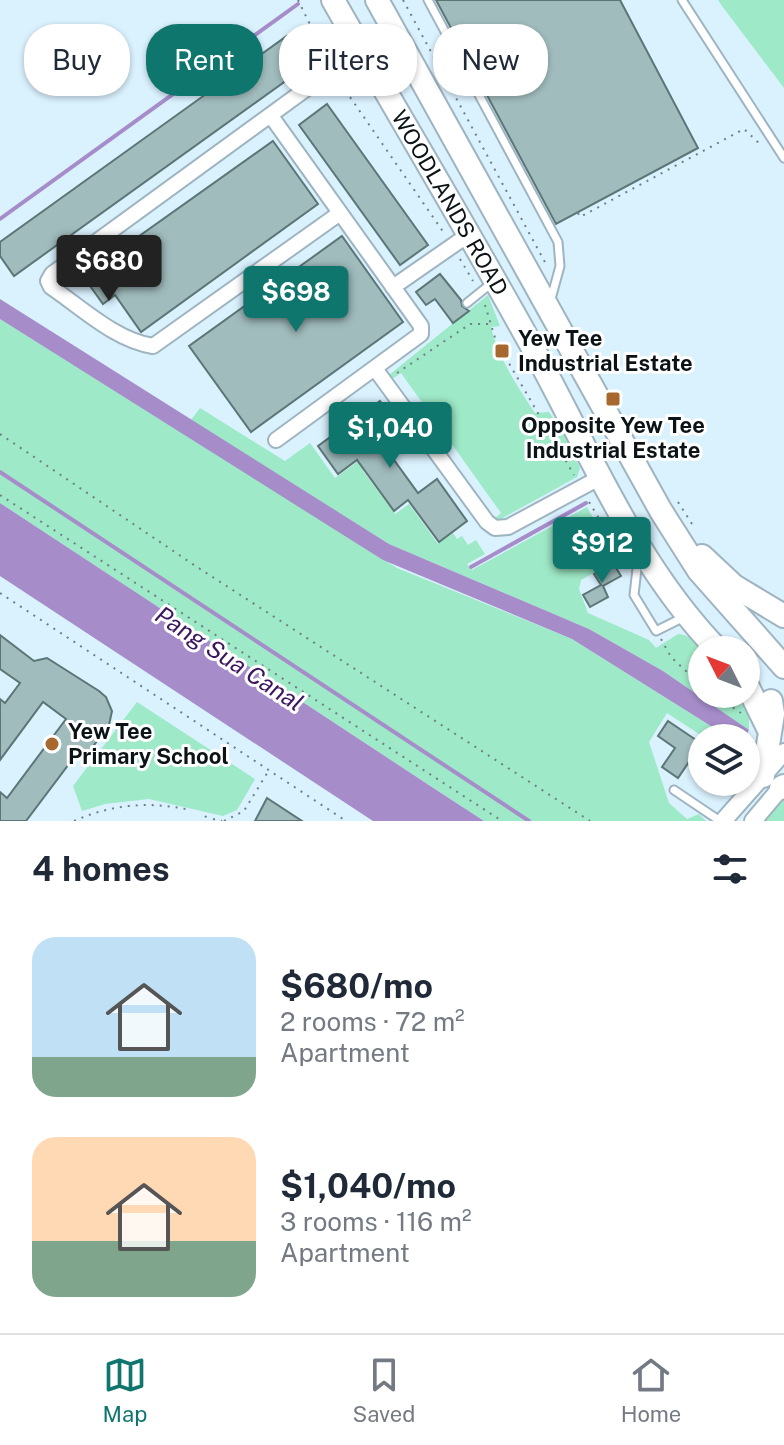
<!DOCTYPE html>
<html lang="en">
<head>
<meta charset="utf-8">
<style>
	:root { --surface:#fff; --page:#f2f2f3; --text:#1f2937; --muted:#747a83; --line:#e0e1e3; --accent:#0f766e }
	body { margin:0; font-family:"Public Sans",sans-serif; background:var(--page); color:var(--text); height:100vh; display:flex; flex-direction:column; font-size:30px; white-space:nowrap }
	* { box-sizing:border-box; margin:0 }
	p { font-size:26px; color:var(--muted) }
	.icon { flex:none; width:44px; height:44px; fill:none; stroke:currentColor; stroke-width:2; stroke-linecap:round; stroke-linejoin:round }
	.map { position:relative; height:821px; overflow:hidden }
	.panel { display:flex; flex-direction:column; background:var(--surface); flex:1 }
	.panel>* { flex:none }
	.banner { position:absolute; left:24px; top:24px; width:736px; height:72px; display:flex; gap:16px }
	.needle { width:52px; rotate:312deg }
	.controls { position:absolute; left:688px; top:636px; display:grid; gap:16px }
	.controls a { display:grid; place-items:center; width:72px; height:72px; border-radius:50%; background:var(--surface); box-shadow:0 2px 6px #0004; font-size:40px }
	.price { position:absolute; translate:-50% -68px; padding:0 18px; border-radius:8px; background:var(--accent); color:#fff; font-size:26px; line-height:52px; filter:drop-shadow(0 2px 4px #0008) }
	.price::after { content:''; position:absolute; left:50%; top:48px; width:24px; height:18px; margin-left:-12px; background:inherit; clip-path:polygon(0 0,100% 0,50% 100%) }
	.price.selected { background:#222; color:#fff }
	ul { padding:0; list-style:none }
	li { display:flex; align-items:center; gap:24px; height:200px; padding:0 32px }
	li span { display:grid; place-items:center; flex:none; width:224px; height:160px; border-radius:24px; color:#555 }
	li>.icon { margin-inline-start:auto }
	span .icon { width:96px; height:96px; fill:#fffc; stroke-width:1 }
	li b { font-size:34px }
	h2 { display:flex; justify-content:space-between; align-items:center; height:96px; padding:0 32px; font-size:34px }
	.chip { padding:0 28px; border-radius:32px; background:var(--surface); box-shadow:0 2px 6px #0004; font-size:28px; line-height:72px }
	.chip.selected { background:var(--accent); color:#fff }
	.dock { display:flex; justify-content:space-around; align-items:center; height:112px; border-top:2px solid var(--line); background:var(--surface); font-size:22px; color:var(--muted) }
	.dock a { display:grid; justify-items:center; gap:4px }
	.dock .selected { color:var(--accent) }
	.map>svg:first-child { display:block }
	.green { fill:#9ee9c7 }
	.water { fill:#a68dca }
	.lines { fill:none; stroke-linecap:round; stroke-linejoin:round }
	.stream { stroke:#a68dca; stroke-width:4 }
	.building { fill:#a1bcbd; stroke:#5c7576; stroke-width:2 }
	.service-casing { stroke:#9fb4c1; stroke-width:11 }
	.minor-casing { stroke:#9fb4c1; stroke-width:18 }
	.tertiary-casing { stroke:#9fb4c1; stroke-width:20 }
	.primary-casing { stroke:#9fb4c1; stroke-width:26 }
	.path { stroke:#707f87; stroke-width:2; stroke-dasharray:2 6; stroke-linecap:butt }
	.service { stroke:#fff; stroke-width:7 }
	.minor { stroke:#fff; stroke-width:14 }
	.tertiary { stroke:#fff; stroke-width:16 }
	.primary { stroke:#fff; stroke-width:22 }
	.poi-dot { fill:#a6682e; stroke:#fff; stroke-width:3 }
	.labels { text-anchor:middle; stroke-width:6; stroke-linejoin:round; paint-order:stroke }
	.street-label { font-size:22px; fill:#0b1317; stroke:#fff }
	.poi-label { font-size:22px; font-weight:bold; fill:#0b1317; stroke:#fff; text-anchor:start }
	.water-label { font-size:24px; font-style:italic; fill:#3b155e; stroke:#fff }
</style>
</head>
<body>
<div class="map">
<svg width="784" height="821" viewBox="0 0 784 821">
	<rect width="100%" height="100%" fill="#daf1fe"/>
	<!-- green -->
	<g class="green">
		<polygon points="718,0 784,0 784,88 722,6"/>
		<path d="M488,295l12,31 -9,1c7,30 27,61 44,86l14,-1 17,25 14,31 -3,9 -78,43 -5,-1 7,-6 -100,-140 -9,6 -3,-4z"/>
		<polygon points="0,319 397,568 572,639 730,738 705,738 667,713 649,742 669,803 687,819 699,814 706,821 484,821 0,503"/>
		<path d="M200,408l85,53 25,-18 25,35 32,-23 6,8 -10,8 32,43 14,-10 29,40 15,-11 4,6 5,-3 6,9 8,-5 9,14 -18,10 5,6 115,-63 30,53 -36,20 -2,9 9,24 61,27 7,8 22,-14c29,2 24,39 24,60h29l18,18v18l-86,-59 -74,-42 -200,-85 -198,-124z"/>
		<polygon points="137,702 255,779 237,810 223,816 149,799 105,804 82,811 73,786"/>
		<polygon points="784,793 784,821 762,821"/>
	</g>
	<!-- water -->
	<g class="water">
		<polygon points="0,299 389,544 589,629 663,671 749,730 744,738 730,738 572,639 383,560 0,319"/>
		<polygon points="0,503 438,791 484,821 373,821 0,576"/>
	</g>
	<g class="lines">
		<!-- stream -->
		<g class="stream">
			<polyline points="0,219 298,4"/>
			<polyline points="0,472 529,821"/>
			<polyline points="471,567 586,503"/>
		</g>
	</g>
	<!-- building -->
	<g class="building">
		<polygon points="436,0 620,0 698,148 556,224"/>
		<polygon points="291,33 312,62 14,276 0,256 0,242"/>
		<polygon points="327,104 428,245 400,265 299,125"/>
		<polygon points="273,141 318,204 141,332 115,295 103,304 83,276"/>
		<polygon points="342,236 403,322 251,432 189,346"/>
		<polygon points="440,274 461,300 462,306 469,311 453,323 435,299 426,305 416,292"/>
		<polygon points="380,401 400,428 381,442 418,493 437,479 467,521 439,542 408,500 394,511 357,460 338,474 318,446"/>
		<polygon points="613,563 621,576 603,586 608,597 590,607 583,595 601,585 594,574"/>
		<polygon points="0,635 34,661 47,658 99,691 106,697 112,711 109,725 85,757 78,752 26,821 0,821 0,792 7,798 66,719 43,702 0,760 0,699 5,703 20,683 0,669"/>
		<polygon points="668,721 702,744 702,758 695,753 678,778 662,767 675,748 658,736"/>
		<polygon points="267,798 302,821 255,821"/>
	</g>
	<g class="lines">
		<defs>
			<g id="service">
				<polyline points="428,0 558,242 560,266 551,299"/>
				<polyline points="682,0 784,158"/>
				<polyline points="467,303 493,282"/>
				<polyline points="638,560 634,595 656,631 686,616"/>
				<polyline points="674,790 720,821"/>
			</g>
			<g id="minor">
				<polyline points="271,116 421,326 421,334 276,440"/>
				<path d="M340,213l-187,133c-38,-6 -71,-38 -102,-59l-3,-6 4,-7 309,-225"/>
				<polyline points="393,287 468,235"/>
				<polyline points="376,370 487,522 495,528 508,527 601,477"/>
			</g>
			<g id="tertiary">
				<polyline points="723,821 784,752"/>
				<polyline points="753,821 784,784"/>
			</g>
			<g id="primary">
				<path id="s1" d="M333,0c65,114 133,227 196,341 58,104 105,223 189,309"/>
				<polyline points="377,0 661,511 699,571 784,667"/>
				<polyline points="702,556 734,586 784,616"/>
				<polyline points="746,683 768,728"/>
				<polyline points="763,776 773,714 771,701"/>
				<polyline points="781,788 784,786"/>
			</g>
		</defs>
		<!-- service casing -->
		<use href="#service" class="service-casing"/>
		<!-- minor casing -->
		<use href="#minor" class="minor-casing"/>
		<!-- tertiary casing -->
		<use href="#tertiary" class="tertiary-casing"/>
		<!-- primary casing -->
		<use href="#primary" class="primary-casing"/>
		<!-- path -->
		<g class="path">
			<polyline points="298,0 326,57"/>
			<polyline points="403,0 547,266"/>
			<polyline points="341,84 444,233"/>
			<polyline points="578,213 580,217 744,129 761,145"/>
			<polyline points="460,259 473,281"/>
			<polyline points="485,305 496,341 574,475"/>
			<polyline points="397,373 470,324 491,324"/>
			<polyline points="0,434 194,565 590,821"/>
			<polyline points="0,495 502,821"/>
			<polyline points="589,502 627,565"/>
			<polyline points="678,502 694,527"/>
			<polyline points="0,593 346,821"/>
			<polyline points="661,639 671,657 702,686"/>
			<polyline points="713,694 741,713"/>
			<polyline points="205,816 210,821"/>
			<polyline points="213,819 222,821"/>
			<path d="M74,821c38,-17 76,-20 116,-11"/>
			<polyline points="224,821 244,811 269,770"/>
		</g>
		<!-- service -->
		<use href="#service" class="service"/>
		<!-- minor -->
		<use href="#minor" class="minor"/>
		<!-- tertiary -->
		<use href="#tertiary" class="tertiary"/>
		<!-- primary -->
		<use href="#primary" class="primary"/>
	</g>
	<!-- markers -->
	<g class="poi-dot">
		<rect x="494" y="343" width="16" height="16" rx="4"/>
		<rect x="605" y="391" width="16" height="16" rx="4"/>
		<circle cx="52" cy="744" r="8"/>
	</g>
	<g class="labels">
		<!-- street labels -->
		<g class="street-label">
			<text dy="8" stroke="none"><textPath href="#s1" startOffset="234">WOODLANDS ROAD</textPath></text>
		</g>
		<!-- poi labels -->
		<g class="poi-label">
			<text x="518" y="346">Yew Tee<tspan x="518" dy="25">Industrial Estate</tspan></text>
			<text x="613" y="433" text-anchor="middle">Opposite Yew Tee<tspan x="613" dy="25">Industrial Estate</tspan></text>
			<text x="68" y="739">Yew Tee<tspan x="68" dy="25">Primary School</tspan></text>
		</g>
		<!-- water labels -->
		<g class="water-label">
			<text transform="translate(229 659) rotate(33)" y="8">Pang Sua Canal</text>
		</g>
	</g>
</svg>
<div class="controls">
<a><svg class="needle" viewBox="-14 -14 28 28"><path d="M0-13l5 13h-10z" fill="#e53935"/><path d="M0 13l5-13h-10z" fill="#747a83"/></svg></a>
<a><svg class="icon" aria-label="layers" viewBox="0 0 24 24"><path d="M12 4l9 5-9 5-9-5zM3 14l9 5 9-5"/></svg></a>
</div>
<b class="price selected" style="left:109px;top:303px">$680</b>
<b class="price" style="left:296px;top:334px">$698</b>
<b class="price" style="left:390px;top:470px">$1,040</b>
<b class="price" style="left:602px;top:585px">$912</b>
<div class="banner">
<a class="chip">Buy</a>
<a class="chip selected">Rent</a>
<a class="chip">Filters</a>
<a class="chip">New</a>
</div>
</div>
<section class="panel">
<h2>4 homes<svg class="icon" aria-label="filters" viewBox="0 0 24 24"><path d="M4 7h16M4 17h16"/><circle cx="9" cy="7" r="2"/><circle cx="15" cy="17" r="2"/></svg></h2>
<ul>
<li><span style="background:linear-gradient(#bfe0f5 75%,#7fa58c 0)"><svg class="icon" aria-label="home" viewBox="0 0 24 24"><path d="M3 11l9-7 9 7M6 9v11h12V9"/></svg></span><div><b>$680/mo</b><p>2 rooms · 72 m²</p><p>Apartment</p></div></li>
<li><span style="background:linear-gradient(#ffd9b3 65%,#7fa58c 0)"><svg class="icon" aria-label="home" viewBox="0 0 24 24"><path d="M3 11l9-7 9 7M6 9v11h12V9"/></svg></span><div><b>$1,040/mo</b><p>3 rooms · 116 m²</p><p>Apartment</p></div></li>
</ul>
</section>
<nav class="dock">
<a class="selected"><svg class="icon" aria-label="map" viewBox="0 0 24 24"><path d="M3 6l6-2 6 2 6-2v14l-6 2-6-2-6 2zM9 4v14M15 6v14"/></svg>Map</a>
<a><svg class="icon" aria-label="saved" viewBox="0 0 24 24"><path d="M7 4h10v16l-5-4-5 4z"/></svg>Saved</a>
<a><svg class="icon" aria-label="home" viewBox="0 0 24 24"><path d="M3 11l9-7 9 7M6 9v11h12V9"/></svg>Home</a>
</nav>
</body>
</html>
